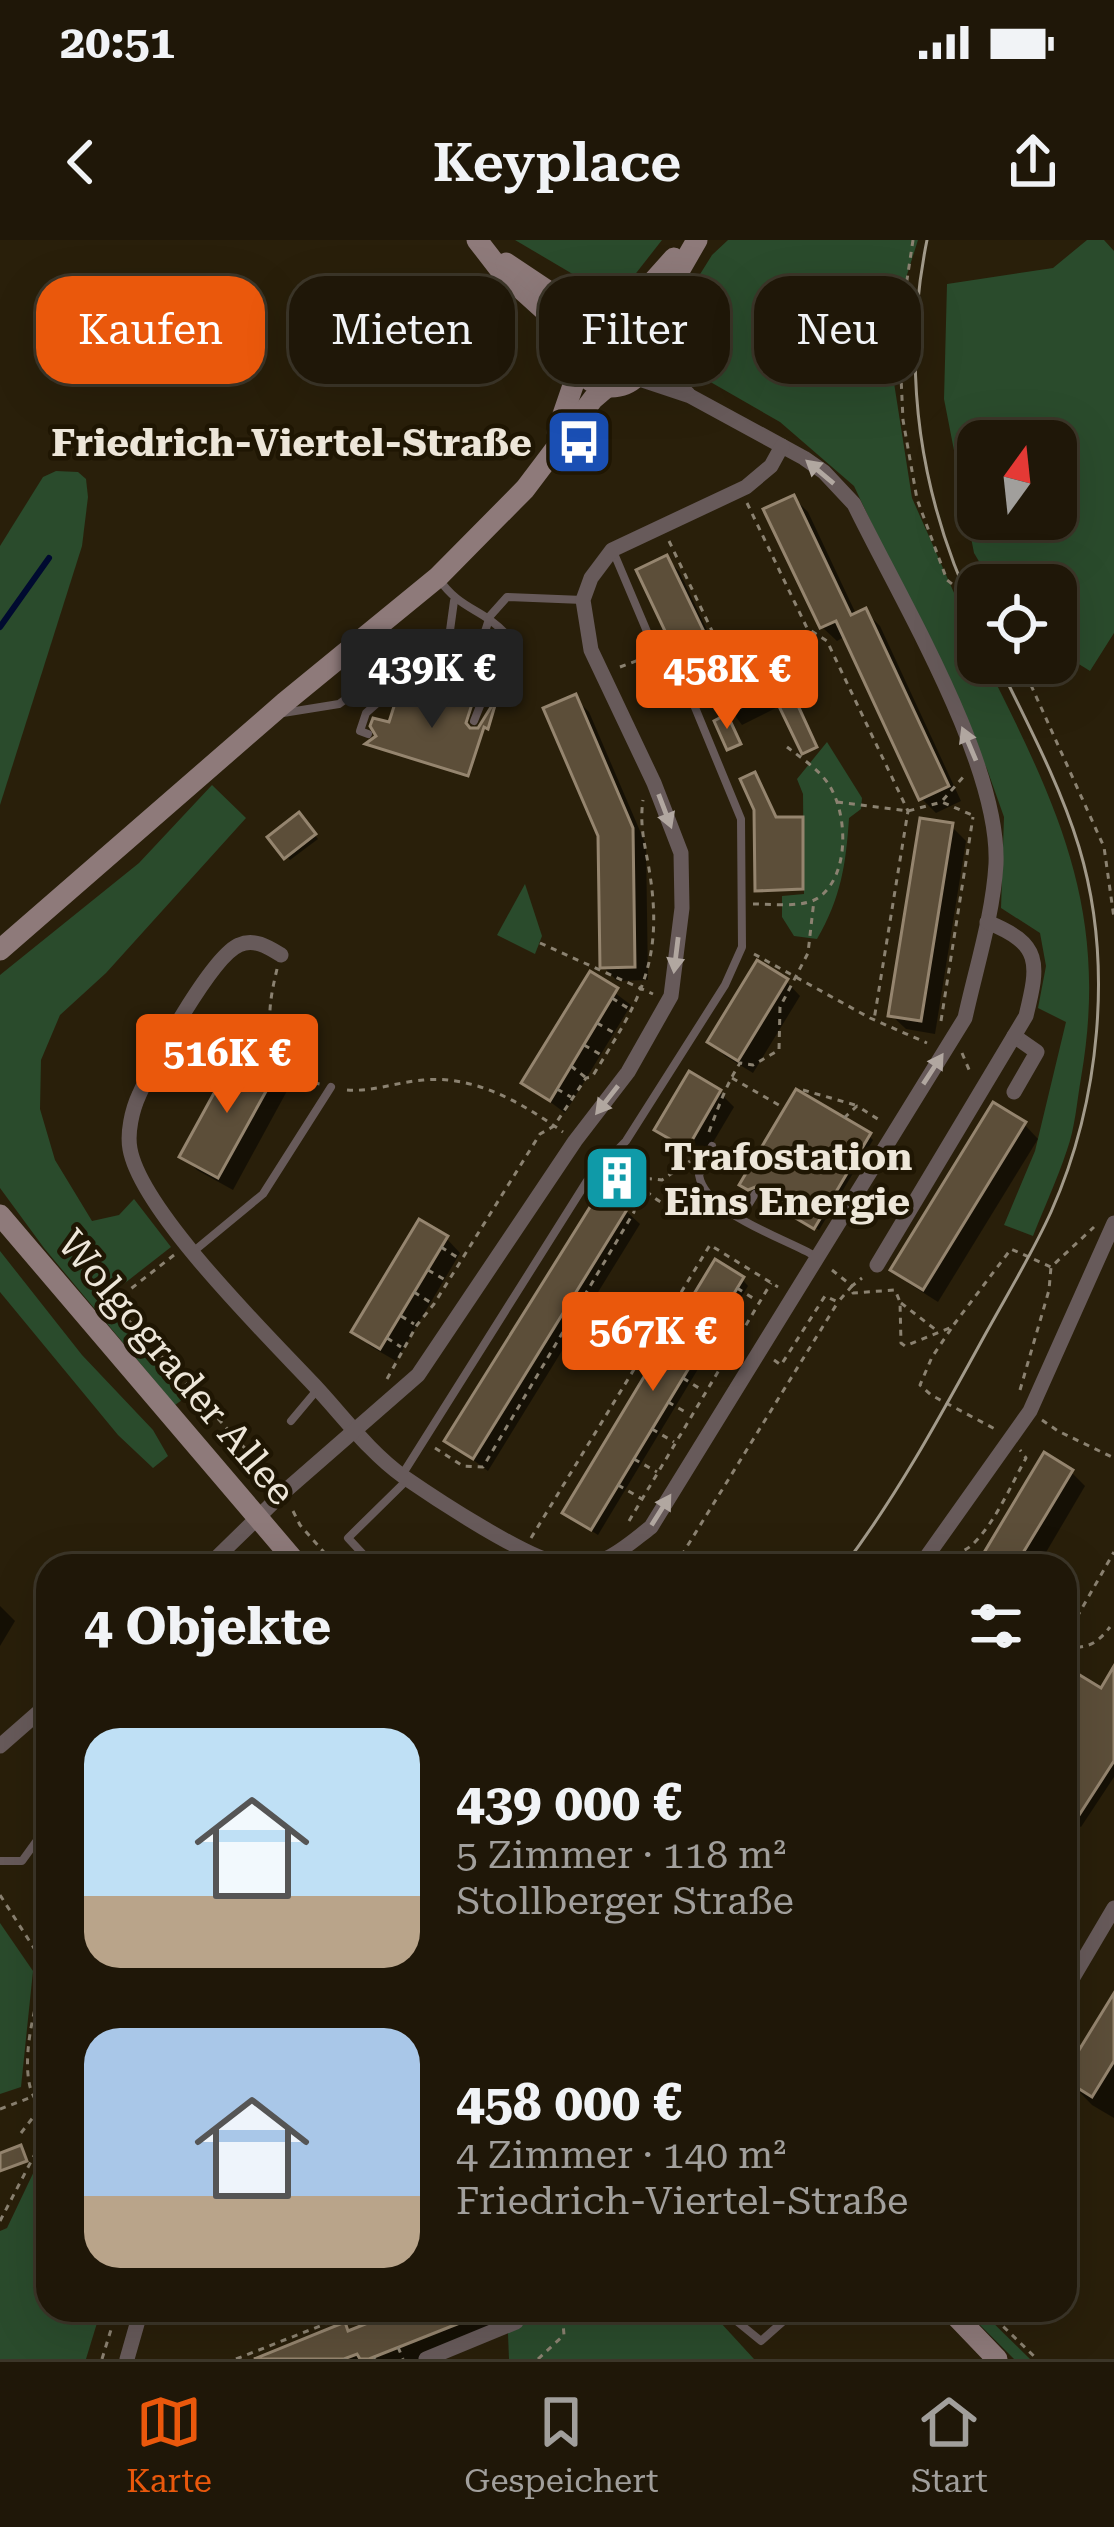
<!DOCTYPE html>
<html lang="de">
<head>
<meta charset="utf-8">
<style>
	:root { --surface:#1f1708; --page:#272012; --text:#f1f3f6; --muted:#a19f9c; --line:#3c3629; --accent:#ea580c }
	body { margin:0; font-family:"Roboto Serif",serif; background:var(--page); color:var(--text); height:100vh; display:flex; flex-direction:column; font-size:45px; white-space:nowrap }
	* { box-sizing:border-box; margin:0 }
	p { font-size:39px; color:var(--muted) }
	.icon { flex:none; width:66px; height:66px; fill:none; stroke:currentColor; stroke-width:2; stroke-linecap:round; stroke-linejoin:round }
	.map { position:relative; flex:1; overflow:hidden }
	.details { position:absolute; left:36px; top:1314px; width:1041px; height:768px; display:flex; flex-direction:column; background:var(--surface); border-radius:36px; box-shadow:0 12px 48px #0002,0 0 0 3px var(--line) }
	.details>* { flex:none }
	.hud { position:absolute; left:36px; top:36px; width:1044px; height:108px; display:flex; gap:24px }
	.needle { width:78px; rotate:15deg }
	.buttons { position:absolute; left:957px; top:180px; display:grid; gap:24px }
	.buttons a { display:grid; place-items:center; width:120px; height:120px; border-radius:24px; background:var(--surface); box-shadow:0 12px 48px #0002,0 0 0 3px var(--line); font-size:60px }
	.price { position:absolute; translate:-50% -102px; padding:0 27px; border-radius:12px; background:var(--accent); color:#fff; font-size:39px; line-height:78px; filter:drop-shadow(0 3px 6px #0008) }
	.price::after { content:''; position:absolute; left:50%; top:72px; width:36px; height:27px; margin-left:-18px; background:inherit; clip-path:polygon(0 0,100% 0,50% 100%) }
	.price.selected { background:#222; color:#fff }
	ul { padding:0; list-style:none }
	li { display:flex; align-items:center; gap:36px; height:300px; padding:0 48px }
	li span { display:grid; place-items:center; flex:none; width:336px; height:240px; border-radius:36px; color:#555 }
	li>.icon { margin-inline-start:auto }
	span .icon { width:144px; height:144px; fill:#fffc; stroke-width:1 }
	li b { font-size:51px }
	h2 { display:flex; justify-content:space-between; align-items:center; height:144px; padding:0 48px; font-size:51px }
	.chip { padding:0 42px; border-radius:36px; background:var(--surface); box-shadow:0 12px 48px #0002,0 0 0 3px var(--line); font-size:42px; line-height:108px }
	.chip.selected { background:var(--accent); color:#fff }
	.status { display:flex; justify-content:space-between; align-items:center; height:84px; padding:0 60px; background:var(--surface); direction:ltr }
	.status svg { height:33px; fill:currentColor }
	header { display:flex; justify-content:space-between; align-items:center; height:156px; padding:0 48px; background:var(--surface); font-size:54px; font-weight:600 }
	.tabs { display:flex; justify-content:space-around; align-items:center; height:168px; border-top:3px solid var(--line); background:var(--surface); font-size:33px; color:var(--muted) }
	.tabs a { display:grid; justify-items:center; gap:6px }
	.tabs .selected { color:var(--accent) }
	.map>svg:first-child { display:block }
	.green { fill:#2a4b2c; fill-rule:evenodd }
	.shadow { fill:#0007 }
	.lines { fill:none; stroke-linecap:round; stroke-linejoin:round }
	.stream { stroke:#000a30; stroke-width:6 }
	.building { fill:#5c4e39; stroke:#95856f; stroke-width:3 }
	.path { stroke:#8b8271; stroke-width:3; stroke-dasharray:6 6; stroke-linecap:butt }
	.lane { stroke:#675a5a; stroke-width:8 }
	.street { stroke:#675a5a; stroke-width:15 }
	.secondary { stroke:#8e7a7a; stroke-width:21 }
	.tram { stroke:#a29a8a; stroke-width:3 }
	.oneway { fill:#b1a7a0 }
	.labels { text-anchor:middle; stroke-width:9; stroke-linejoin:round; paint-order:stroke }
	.poi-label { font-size:39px; font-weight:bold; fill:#ede6d9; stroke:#1f1603; text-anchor:end }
	.street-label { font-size:39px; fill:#ede6d9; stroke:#1f1603 }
</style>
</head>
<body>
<div class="status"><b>20:51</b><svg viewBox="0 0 49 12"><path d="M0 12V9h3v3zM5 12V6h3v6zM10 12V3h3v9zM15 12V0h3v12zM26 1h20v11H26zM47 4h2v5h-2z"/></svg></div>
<header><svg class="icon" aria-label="back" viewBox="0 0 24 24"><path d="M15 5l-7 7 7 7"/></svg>Keyplace<svg class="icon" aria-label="share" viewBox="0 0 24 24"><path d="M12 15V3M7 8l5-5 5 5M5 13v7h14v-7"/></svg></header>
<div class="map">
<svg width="1114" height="2119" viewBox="0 0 1114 2119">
	<rect width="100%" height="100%" fill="#291f0a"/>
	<!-- green -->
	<g class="green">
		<polygon points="515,0 662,0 626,46 593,46"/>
		<path d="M728,0h190l-31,98 25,160 66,149v16h8c72,144 124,248 95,415 -4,23 -6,50 -14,72 -10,30 -23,58 -34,86l-29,-11 31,-74 31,-129 -28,-14 8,-42 -6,-33 -39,-25 3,-91 -17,-48 -133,-283 -74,-64 -87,-50 -18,-29 -1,-27 38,-61z"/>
		<path d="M1087,0h17l10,11v382l-24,38 -24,-15 -18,25 -11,-18h19v-78h-63l-19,-32 -30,-154 3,-115 106,-16zM978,201h78v78h-78z"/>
		<polygon points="56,231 78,232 86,239 88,257 82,306 0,565 0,306 43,237"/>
		<path d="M827,502l35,56 -1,11 -12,9c-3,46 -8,80 -32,121l-23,-3 -12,-19v-21l22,-2 -1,-100 -6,-15z"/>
		<polygon points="212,545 246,578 106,733 60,775 41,820 40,869 55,920 92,981 119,975 134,959 171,1007 107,1057 189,1155 175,1165 44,1008 0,948 0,735 139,623"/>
		<polygon points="525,644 542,696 535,714 497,695"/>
		<polygon points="0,1011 82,1115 153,1190 168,1216 153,1228 118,1195 0,1052"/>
		<polygon points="0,1683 33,1731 21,1847 0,1854"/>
		<path d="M48,1742v115c-23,-34 -11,-79 0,-115z"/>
		<polygon points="48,1902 48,2070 101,2070 86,2119 0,2119 0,1991 7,1988"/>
		<polygon points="507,2070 709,2070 754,2119 509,2119"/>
		<polygon points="965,2070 980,2070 1030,2119 1014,2119"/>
	</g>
	<!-- shadow -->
	<g class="shadow">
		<polygon points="794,258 808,272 857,376 866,372 880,386 961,561 936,573 921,558 846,396 837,401 822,387"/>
		<polygon points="667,319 679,331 738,455 765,442 778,455 789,450 816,508 805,512 782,465 742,485 720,455 708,461 695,448"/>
		<polygon points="491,409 494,410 483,446 480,444"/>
		<polygon points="575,458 589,472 646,605 648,740 617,741 603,726 601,596"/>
		<polygon points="299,576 318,599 290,620 271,597"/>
		<polygon points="951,586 966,601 935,794 906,789 891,775"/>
		<polygon points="591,735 631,765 565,873 525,843"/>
		<polygon points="786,741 800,756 753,833 725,816 711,802"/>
		<polygon points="690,835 720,853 734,867 702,921 672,903 658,889"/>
		<polygon points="273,837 287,851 233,950 197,930 183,916"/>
		<polygon points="1024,884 1038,899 938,1062 908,1043 894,1029"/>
		<polygon points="869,896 873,900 819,990 770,961 762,950 754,952 747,948"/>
		<polygon points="625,938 639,952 627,972 640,984 488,1231 448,1201"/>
		<polygon points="446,998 460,1013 396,1121 370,1106 355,1091"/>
		<polygon points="742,1039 748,1046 598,1295 573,1279"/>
		<polygon points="1071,1232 1085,1246 1038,1326 980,1326"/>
		<polygon points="0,1366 15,1381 0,1406"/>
		<polygon points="1065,1430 1102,1452 1114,1447 1114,1537 1081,1587 1065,1577"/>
		<polygon points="1114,1758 1114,1878 1092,1865 1066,1838"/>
		<polygon points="409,2070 489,2070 496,2088 418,2119 260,2119 344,2085 351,2093"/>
	</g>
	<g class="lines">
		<!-- stream -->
		<polyline class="stream" points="0,387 49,318"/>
	</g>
	<!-- building -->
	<g class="building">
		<polygon points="794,255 851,375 866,368 949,546 919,560 836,381 820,388 763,269"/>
		<polygon points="667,315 734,454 765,438 772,452 727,474 710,442 693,450 636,330"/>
		<polygon points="460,396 474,400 461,441 447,437"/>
		<polygon points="511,411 488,489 484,487 468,536 365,504 376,496 370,486 373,478 389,482 397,457 414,462 419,446 473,461 466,483 470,488 478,488 496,459"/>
		<polygon points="789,446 817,507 802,514 773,454"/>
		<polygon points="576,454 633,588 635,727 600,728 598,596 543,468"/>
		<polygon points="727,474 741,504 727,510 714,481"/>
		<polygon points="755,532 776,577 803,577 803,649 755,651 754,570 740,539"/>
		<polygon points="299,572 316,594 284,619 267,597"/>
		<polygon points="920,578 953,583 921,781 888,776"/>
		<polygon points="757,720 788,739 738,821 707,802"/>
		<polygon points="590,731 618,748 550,861 521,843"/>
		<polygon points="236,813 275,835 218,938 179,917"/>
		<polygon points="689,831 721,850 687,909 654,890"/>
		<polygon points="796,849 871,893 814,989 762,958 758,946 748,950 739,945"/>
		<polygon points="993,862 1026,882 923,1050 890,1030"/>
		<polygon points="615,927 627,936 613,959 628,968 473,1219 444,1201"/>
		<polygon points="419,979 448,996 380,1109 351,1092"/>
		<polygon points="715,1019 744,1037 591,1290 562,1273"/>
		<polygon points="1044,1212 1073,1230 1046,1275 1015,1326 976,1326"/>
		<polygon points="1065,1426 1101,1448 1114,1426 1114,1521 1065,1597"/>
		<polygon points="1114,1753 1114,1821 1092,1857 1065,1840 1065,1833"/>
		<polygon points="21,1905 27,1921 0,1931 0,1913"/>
		<polygon points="400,2070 490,2071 369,2119 360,2119 357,2114 344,2119 254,2119 345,2082 348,2091"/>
	</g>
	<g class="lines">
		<!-- path -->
		<g class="path">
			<polyline points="913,0 899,93 903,180 917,259 947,340 978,364"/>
			<polyline points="747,263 807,388 827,401 908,571 874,780"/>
			<polyline points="669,301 725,418"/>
			<polyline points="1021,423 1104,607 1114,678"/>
			<polyline points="620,427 644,418"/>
			<polyline points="943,560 964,536"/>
			<polyline points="837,562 908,571 942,562 972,575"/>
			<path d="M753,664c18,0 50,4 65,-6 32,-22 30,-84 11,-113 -10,-16 -28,-27 -42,-38"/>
			<polyline points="540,703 653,754"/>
			<polyline points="754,714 870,778 927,803"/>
			<path d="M277,729c-9,38 -15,73 17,100 9,8 14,13 26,15"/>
			<polyline points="612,758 631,770"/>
			<polyline points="941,781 973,577"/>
			<polyline points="597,783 616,794"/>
			<polyline points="584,805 603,816"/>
			<polyline points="962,813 970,832"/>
			<polyline points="571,826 585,837"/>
			<polyline points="732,838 784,868"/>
			<polyline points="557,849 571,857"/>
			<path d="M347,850c25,2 51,-8 76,-10 52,-5 99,23 140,52"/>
			<polyline points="803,850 855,865"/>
			<polyline points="844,878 857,866 881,881"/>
			<path d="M709,892c9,-24 17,-47 31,-69l13,2 26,-15 1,-43 28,-54 6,-53"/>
			<path d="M621,925c32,32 35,45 86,46"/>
			<polyline points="634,937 662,940 690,921"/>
			<polyline points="441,1007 460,1019"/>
			<polyline points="174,1015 119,1058 121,1072 272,1238"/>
			<polyline points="428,1030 447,1041"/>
			<polyline points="832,1030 852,1046 862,1038"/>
			<polyline points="737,1048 756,1060"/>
			<polyline points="414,1052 433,1064"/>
			<polyline points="901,1063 936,1090"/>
			<polyline points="723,1071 742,1083"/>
			<polyline points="401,1076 414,1084"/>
			<polyline points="951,1089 932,1117 920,1145 931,1155 995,1189"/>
			<polyline points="710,1093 729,1104"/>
			<polyline points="387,1098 401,1107"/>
			<polyline points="696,1115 715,1127"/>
			<polyline points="774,1120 781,1125 825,1056 838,1062 852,1046 853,1053 895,1050 900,1062 901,1103 905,1106 952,1087 1011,1009 1051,1027 1094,987"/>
			<polyline points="683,1138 702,1150"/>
			<path d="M387,1139l30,-54 17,-21 106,-170 14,-8 32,-48 6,-1c45,-73 72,-112 58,-202 -4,-27 -11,-47 -7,-75"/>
			<polyline points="1020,1150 1049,1050 1051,1027"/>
			<polyline points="668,1162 687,1173"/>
			<polyline points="1042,1180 1058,1191 1114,1218"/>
			<polyline points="652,1189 674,1202"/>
			<polyline points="435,1208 463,1226 483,1227 634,972 636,947"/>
			<polyline points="634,1219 657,1232"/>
			<polyline points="618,1245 642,1259"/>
			<polyline points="293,1271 300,1285 336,1326"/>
			<polyline points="629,1281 771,1043"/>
			<polyline points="531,1298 710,1005 778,1047"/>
			<polyline points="675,1326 838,1062"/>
			<path d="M947,1326c12,-17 18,-13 28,-24 22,-23 36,-57 51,-84l-6,-8"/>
			<polyline points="1065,1398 1114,1312"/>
			<path d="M1065,1407c22,2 32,-3 45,-20"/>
			<path d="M0,1655l48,75c-13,28 -30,98 -14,127 3,6 9,9 14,14"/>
			<polyline points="1065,1688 1079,1696"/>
			<polyline points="1065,1704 1072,1692"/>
			<polyline points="0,1869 32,1857"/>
			<polyline points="21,1893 41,1867"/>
			<polyline points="0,1981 48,1889"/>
			<polyline points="986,2070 1037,2119"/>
			<polyline points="398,2107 403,2119"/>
			<polyline points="374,2117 375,2119"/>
			<polyline points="345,2118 345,2119"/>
			<polyline points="102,2119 117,2070"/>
			<polyline points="236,2119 343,2077 357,2079 380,2070"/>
			<polyline points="538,2119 564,2095 563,2083 555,2070"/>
		</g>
		<!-- lane -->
		<g class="lane">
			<path d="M438,338c23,33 43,29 69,57l-19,62 -22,-6"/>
			<polyline points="437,443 448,405 454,361"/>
			<polyline points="283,473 339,464 388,428 466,451 490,376 507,357 583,360"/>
			<polyline points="474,481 484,456"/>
			<polyline points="368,494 360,491 366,473 410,434"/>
			<path d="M712,906l-13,29c6,38 85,63 116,81"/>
			<polyline points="741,977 755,954"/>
			<polyline points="194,1011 263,954 331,847"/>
			<polyline points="291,1181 317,1150"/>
			<polyline points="402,1235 587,941 626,901 725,745 742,707 741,579 694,465 670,446 613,311"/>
			<polyline points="374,1326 348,1298 407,1240"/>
			<polyline points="0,1621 22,1621 48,1585"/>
			<polyline points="723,2070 761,2101 796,2070"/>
		</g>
		<!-- street -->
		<g class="street">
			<polyline points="648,116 688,154"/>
			<path d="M281,715c-13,-8 -27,-17 -42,-10 -27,11 -87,120 -100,150 -7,15 -12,38 -9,54 11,62 138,187 184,236 29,31 55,67 90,92 29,20 127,85 159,87 42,4 57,-13 88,-37l314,-509c11,-50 28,-103 31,-154 4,-101 -97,-267 -142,-360l-30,-32 -20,-14 -114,-62 -54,-18"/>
			<polyline points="1014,852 1037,812 1014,796"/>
			<path d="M877,1025l149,-249c13,-53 16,-72 -39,-94"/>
			<polyline points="208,1326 284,1252 418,1135 575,901 628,832 671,756 682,668 681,613 654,543 591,410 583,360 591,338 612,310 746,247 771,226 782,206"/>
			<polyline points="920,1326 1030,1171 1114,983"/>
			<polyline points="0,1506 48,1464"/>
			<polyline points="1065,1751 1114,1668"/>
			<polyline points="127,2119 141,2070"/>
			<polyline points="426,2119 516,2082"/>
		</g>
		<!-- secondary -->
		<g class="secondary">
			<polyline points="477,0 501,31 576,99"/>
			<polyline points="506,23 575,69 597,75"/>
			<circle cx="611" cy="110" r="37"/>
			<polyline points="623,75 674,18"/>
			<polyline points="644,92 697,0"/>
			<polyline points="557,192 579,128"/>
			<polyline points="0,710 284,463 438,337 525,249 593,159 607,147"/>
			<polyline points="0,975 299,1326"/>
			<polyline points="950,2070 997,2119"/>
		</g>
		<!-- tram -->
		<g class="tram">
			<path d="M927,0c-27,133 -7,259 51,380"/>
			<path d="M844,1326c55,-73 98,-153 142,-233 22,-40 46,-79 65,-121 49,-110 63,-249 28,-365 -20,-65 -52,-124 -81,-184"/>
		</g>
	</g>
	<!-- one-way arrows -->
	<defs><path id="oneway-solid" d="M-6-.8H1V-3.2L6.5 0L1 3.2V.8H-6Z" transform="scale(3)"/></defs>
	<g class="oneway">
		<use href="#oneway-solid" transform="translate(820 232) rotate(-140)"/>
		<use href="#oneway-solid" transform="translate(969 504) rotate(-113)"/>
		<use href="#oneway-solid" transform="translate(665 571) rotate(69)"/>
		<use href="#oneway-solid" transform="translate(676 715) rotate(97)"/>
		<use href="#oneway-solid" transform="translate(933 829) rotate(-57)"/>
		<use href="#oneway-solid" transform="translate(607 860) rotate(128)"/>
		<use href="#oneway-solid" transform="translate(661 1270) rotate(-58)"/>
	</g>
	<!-- icons -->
	<defs>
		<symbol id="bus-square" viewBox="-11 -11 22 22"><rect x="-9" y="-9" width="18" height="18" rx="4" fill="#1a4fb4" stroke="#1f1603"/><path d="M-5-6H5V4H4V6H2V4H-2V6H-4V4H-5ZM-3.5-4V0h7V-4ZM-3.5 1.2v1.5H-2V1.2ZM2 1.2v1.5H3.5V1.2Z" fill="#fff"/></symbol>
		<symbol id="building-square" viewBox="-11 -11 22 22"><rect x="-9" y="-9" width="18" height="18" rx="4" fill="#0f9aa8" stroke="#1f1603"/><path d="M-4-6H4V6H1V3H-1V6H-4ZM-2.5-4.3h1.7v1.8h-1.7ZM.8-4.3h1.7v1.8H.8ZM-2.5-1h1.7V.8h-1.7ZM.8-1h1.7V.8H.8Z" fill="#fff"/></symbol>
	</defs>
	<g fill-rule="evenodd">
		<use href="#bus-square" x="541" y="164" width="76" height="76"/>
		<use href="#building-square" x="579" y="900" width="76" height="76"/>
	</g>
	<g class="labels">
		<!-- poi labels -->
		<g class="poi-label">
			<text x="532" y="216">Friedrich-Viertel-Straße</text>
			<text x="664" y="930" text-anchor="start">Trafostation<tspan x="664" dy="45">Eins Energie</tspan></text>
		</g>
		<!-- street labels -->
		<g class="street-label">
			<text transform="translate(177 1127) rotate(50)" y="14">Wolgograder Allee</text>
		</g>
	</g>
</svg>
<div class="buttons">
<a><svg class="needle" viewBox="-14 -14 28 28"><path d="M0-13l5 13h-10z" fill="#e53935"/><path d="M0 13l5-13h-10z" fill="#a19f9c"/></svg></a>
<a><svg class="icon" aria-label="locate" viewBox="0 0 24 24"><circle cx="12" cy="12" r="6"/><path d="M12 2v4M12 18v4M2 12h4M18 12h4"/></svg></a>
</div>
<b class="price selected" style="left:432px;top:491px">439K €</b>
<b class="price" style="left:727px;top:492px">458K €</b>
<b class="price" style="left:227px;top:876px">516K €</b>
<b class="price" style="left:653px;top:1154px">567K €</b>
<div class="hud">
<a class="chip selected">Kaufen</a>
<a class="chip">Mieten</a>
<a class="chip">Filter</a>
<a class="chip">Neu</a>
</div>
<section class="details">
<h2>4 Objekte<svg class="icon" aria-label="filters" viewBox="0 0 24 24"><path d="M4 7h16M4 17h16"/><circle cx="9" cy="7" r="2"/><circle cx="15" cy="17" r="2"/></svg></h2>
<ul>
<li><span style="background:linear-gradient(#bfe0f5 70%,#b9a48a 0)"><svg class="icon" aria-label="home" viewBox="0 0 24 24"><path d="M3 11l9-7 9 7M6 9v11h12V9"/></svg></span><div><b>439 000 €</b><p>5 Zimmer · 118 m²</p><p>Stollberger Straße</p></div></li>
<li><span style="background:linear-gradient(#a9c7e8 70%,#b9a48a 0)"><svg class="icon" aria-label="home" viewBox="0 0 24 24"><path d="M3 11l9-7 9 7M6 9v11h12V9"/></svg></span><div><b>458 000 €</b><p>4 Zimmer · 140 m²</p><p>Friedrich-Viertel-Straße</p></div></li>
</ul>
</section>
</div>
<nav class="tabs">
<a class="selected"><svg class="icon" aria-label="map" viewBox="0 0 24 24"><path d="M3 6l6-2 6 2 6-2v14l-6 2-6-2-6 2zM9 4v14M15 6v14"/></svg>Karte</a>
<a><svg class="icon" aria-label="saved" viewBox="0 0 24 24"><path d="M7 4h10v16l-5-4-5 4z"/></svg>Gespeichert</a>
<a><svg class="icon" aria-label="home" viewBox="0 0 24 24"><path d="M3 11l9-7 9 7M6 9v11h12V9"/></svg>Start</a>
</nav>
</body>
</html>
